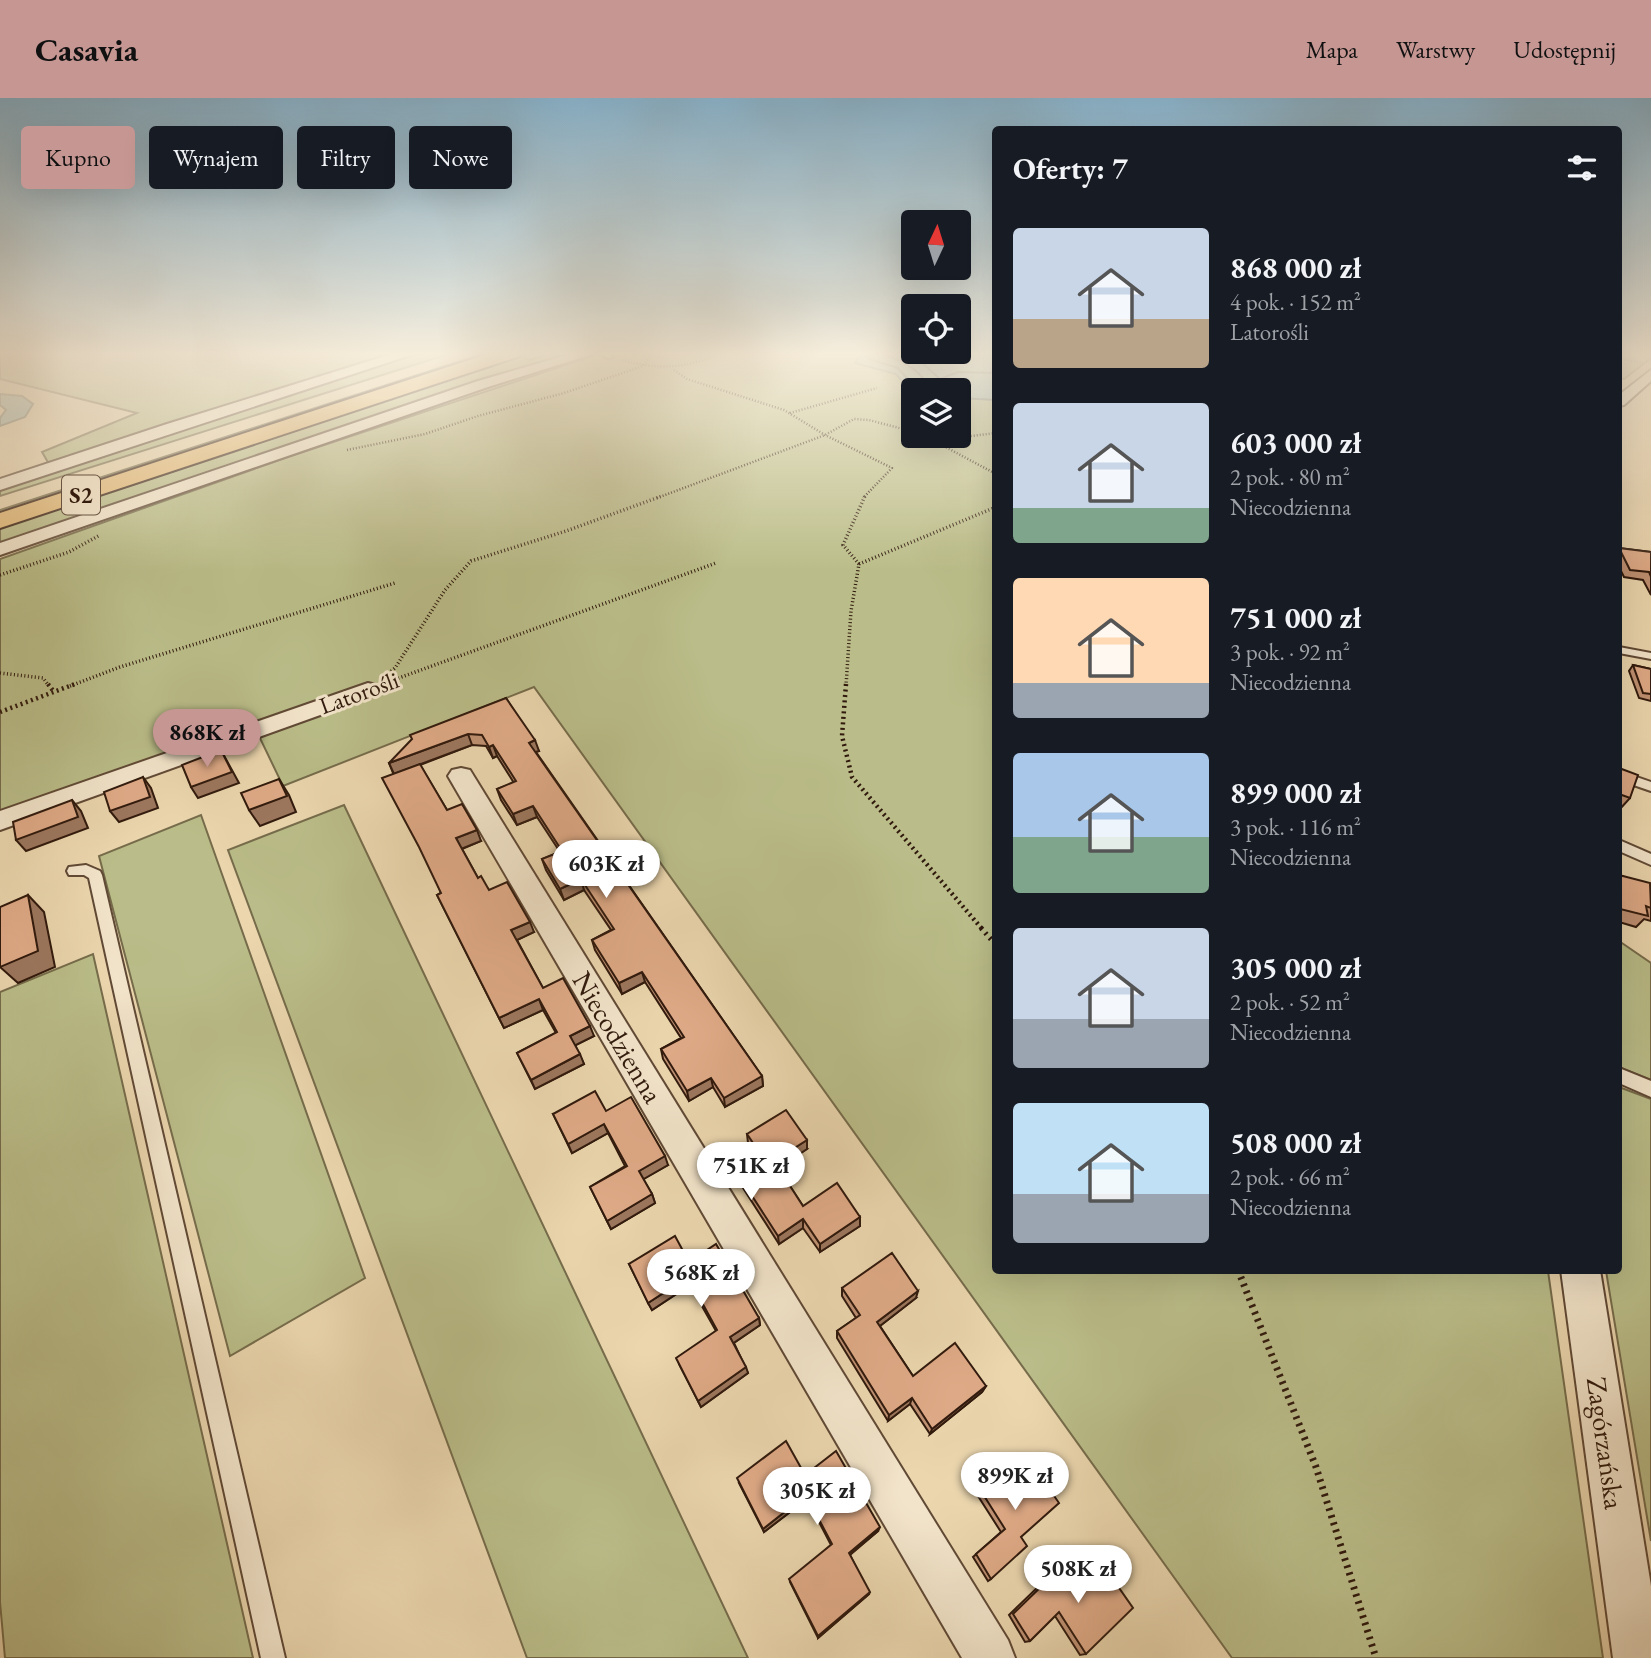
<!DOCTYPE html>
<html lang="pl">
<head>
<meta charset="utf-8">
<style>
	:root { --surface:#171b24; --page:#242831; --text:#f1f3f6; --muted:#9ea1a6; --accent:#c59692 }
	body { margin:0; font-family:"EB Garamond",serif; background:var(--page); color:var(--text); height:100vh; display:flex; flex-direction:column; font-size:26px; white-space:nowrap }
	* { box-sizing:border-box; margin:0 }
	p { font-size:23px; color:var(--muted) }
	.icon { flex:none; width:38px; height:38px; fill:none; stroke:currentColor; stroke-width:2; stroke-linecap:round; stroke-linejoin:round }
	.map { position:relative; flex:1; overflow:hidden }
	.drawer { position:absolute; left:992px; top:28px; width:630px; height:1148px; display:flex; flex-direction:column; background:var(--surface); border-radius:7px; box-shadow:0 7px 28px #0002 }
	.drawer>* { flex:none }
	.hud { position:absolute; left:21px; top:28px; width:665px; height:63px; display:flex; gap:14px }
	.needle { width:46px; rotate:4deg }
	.controls { position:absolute; left:901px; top:112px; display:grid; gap:14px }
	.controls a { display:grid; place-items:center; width:70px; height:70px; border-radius:7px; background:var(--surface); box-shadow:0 7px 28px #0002; font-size:35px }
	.price { position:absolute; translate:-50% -60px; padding:0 16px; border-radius:24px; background:#fff; color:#222; font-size:23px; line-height:46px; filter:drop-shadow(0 2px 4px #0008) }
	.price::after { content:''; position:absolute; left:50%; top:42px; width:21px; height:16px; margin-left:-10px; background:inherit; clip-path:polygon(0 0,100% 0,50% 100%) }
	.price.active { background:var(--accent); color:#111 }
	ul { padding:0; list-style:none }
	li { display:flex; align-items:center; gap:21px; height:175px; padding:0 21px }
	li span { display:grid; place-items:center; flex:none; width:196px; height:140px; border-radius:7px; color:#555 }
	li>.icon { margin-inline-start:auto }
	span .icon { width:84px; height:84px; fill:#fffc; stroke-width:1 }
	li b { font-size:30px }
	h2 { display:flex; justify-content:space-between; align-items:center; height:84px; padding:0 21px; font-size:30px }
	.chip { padding:0 24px; border-radius:7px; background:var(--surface); box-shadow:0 7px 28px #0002; font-size:24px; line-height:63px }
	.chip.active { background:var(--accent); color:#111 }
	header { display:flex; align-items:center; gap:42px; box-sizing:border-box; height:98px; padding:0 35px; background:var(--accent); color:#111 }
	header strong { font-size:33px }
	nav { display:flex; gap:38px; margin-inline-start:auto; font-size:24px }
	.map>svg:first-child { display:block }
	.green { fill:#babd89; stroke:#766c4b; stroke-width:2; fill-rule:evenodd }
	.water { fill:#99b8b1; stroke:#6f796f; stroke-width:2 }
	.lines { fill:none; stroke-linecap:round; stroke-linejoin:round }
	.shore { stroke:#65695f; stroke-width:2 }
	.lane-casing { stroke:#604935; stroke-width:4 }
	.street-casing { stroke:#604935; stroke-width:4 }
	.highway-casing { stroke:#311a0d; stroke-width:4 }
	.path-far4 { stroke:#311a0d; stroke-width:2.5; stroke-dasharray:1 2; stroke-linecap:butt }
	.path-far3 { stroke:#311a0d; stroke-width:3.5; stroke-dasharray:1 2.5; stroke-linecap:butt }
	.path-far2 { stroke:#311a0d; stroke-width:4.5; stroke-dasharray:2 3.5; stroke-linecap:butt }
	.path-far1 { stroke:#311a0d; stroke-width:5; stroke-dasharray:2 4.5; stroke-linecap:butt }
	.path { stroke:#311a0d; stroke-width:7; stroke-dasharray:2.5 5; stroke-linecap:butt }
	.lane { fill:#f2e4ca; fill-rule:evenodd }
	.street { fill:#f2e4ca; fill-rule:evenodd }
	.highway { fill:#e6bb77; fill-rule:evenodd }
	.wall { fill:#c09274; stroke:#311a0d; stroke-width:2 }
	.shaded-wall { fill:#9c775e; stroke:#311a0d; stroke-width:2 }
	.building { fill:#dfaa87; stroke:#311a0d; stroke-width:2 }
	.labels { text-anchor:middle; stroke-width:6; stroke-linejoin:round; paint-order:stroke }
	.shield { fill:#f2e4ca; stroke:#6b5746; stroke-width:2 }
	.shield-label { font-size:23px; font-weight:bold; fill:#311a0d }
	.street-label { font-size:24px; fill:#311a0d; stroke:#f2e4ca }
	.near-street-label { font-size:28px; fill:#311a0d; stroke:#f2e4ca }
</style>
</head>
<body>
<header>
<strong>Casavia</strong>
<nav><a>Mapa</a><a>Warstwy</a><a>Udostępnij</a></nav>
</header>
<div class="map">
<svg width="1651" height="1560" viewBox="0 0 1651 1560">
	<rect width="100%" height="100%" fill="#ebd6ae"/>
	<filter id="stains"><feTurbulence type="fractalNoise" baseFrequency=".00286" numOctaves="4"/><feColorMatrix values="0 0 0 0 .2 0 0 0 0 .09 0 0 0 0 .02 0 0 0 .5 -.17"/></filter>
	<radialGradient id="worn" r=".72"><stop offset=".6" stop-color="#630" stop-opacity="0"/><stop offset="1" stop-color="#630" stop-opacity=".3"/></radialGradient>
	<!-- green -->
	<g class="green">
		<polygon points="0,254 403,254 49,366 42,354 137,315 0,281"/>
		<polygon points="421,254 455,254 0,398 0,391 112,351"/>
		<polygon points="488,254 497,254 0,416 0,412"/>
		<polygon points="528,254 532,254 522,258 529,262 558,254 586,254 0,448 0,429"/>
		<path d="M605,254h391v918l552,1 55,387h-371l-698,-971 -251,99 -24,-50 -259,94v-271l288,-102zM914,292h45v46h-45z"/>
		<polygon points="1619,254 1651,254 1651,260 1624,281 1619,280"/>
		<polygon points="344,707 748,1560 527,1560 228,752"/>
		<polygon points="201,717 365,1180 230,1258 99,758"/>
		<polygon points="1619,843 1651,865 1651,982 1619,969"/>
		<polygon points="93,856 253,1560 5,1560 0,1504 0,894"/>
		<polygon points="1619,989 1651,1001 1651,1443 1606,1173 1619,1172"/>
	</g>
	<!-- water -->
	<g class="water">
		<path d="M861,254h135v48l-37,-2v-8c-23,0 -49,5 -63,-16l-41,-11z"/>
		<polygon points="0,296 22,298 33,306 25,319 0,328 0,320 6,312 0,307"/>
	</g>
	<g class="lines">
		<!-- shore -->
		<g class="shore">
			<polyline points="867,254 869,261 898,270 907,280 918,285 921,292"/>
			<path d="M877,254c22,7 44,16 53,38"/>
			<polyline points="910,254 940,281 958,274 996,275"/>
		</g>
		<defs>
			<g id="lane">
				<polygon points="596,254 605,254 613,259 608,260"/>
				<polygon points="1619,549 1651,555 1651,561 1619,555"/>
				<polygon points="1619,673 1651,684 1651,693 1619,682"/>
				<polygon points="1619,742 1651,756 1651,767 1619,753"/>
				<polygon points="86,767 100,773 102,777 285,1560 261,1560 89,780 84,777 69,777 67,773 69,769"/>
				<polygon points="1619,970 1651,983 1651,999 1619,985"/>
			</g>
			<g id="street">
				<polygon points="398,254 420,254 0,392 0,381 167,326"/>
				<polygon points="577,254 599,254 488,289 0,457 0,445 478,283"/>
				<polygon points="1651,272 1651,283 1624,307 1619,308 1619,297"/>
				<polygon points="368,585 376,587 379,592 376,597 0,732 0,713"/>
				<polygon points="461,670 470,672 1008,1542 1015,1560 962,1560 448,678 452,672"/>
				<polygon points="1561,1172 1600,1172 1651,1488 1651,1560 1613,1560"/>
			</g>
			<polygon id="highway" points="494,254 522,254 520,258 0,430 0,415"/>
		</defs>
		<!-- lane casing -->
		<use href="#lane" class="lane-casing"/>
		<!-- street casing -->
		<use href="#street" class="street-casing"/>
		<!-- highway casing -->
		<use href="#highway" class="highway-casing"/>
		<!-- path-far4 -->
		<g class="path-far4">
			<polyline points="1619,260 1643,265"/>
			<path d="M622,262c37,10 65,9 100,-8"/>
			<polyline points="674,272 687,281 784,312 825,337 892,370 863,400"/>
			<polyline points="790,315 877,290"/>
			<polyline points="925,338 996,376"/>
			<polyline points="938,342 996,335"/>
			<polyline points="347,352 425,336 478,318 564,295 643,268 652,254"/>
			<polyline points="657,400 825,337 854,321 869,322 914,334"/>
		</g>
		<!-- path-far3 -->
		<g class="path-far3">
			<polyline points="859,466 843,447 865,398"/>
			<polyline points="859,466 996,409"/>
			<polyline points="0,477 69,454 100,437"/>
			<polyline points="0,575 43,580 49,588"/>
			<polyline points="383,580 395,570 445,492 471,463 566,433 662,398"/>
			<polyline points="385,585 716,465"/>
			<polyline points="70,588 120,569 395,485"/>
			<polyline points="846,588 851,513 859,466"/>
		</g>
		<!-- path-far2 -->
		<g class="path-far2">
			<polyline points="48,586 54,594"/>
			<polyline points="846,586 842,638 852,679 983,832"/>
			<polyline points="0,614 75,586"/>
		</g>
		<!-- path-far1 -->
		<polyline class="path-far1" points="981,830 996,847"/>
		<!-- path -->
		<polyline class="path" points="1238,1172 1316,1369 1376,1560"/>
		<!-- lane -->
		<use href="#lane" class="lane"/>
		<!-- street -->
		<use href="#street" class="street"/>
		<!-- highway -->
		<use href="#highway" class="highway"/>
	</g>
	<!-- wall -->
	<g class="wall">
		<polygon points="1619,450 1651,454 1651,497 1643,482 1624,479 1619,469"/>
		<polygon points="1633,567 1651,571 1651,603 1639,600 1629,573"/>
		<polygon points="506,600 539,653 536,654 762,978 763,988 725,1009 713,989 689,1003 663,961 661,951 681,940 645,884 622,896 595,852 592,842 611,832 584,792 564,802 546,772 542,761 560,754 537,719 517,727 501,702 497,691 514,685 497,658 493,660 486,648 472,647 420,667 447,712 481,743 462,751 478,780 489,792 534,834 517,842 543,890 594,938 575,947 584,966 535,991 517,955 556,935 543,912 504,930 437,797 441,795 389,665"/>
		<polygon points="1619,670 1630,700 1620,711 1619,711"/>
		<polygon points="1619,777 1651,789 1651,823 1644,821 1636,829 1619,824"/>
		<polygon points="606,1013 668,1067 643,1081 652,1096 655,1105 611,1131 590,1089 625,1068 608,1035 572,1055 553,1016"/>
		<polygon points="747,1036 807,1051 778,1070 803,1108 860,1119 860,1128 820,1154 803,1130 779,1146 738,1082 736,1073 758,1060 748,1045"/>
		<polygon points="689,1164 759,1220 760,1227 734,1245 748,1275 701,1309 679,1266 716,1233 690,1187 652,1212 629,1166"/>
		<polygon points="842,1190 916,1200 880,1228 913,1278 986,1288 982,1294 930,1336 910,1306 888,1323 837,1240 837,1233 856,1220 842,1198"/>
		<polygon points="805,1377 878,1433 850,1457 869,1496 818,1540 790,1484 831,1447 807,1401 764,1434 739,1385"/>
		<polygon points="981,1393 1021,1439 991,1481 988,1483 973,1459 1001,1434 978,1398"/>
		<polygon points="1094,1454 1086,1556 1080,1557 1055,1518 1030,1543 1025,1544 1009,1517 1044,1483 1049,1481 1054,1489 1088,1457"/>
	</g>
	<!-- shaded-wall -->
	<g class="shaded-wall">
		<polygon points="468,636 472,647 394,676 389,665"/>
		<polygon points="535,642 539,653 532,655 529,645"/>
		<polygon points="493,647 497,658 493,660 489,649"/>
		<polygon points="221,652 239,685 198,700 191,689"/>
		<polygon points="143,679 151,690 158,710 119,724 110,713"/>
		<polygon points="279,681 289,697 296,714 260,728 249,712"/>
		<polygon points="72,702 81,713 88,730 26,753 16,742"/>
		<polygon points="533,708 537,719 517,727 513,716"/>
		<polygon points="477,732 481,743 461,751 456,740"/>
		<polygon points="581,781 584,792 564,802 560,791"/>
		<polygon points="28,797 44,814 55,869 18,885 0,869"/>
		<polygon points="530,824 534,834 515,843 511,832"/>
		<polygon points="642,874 645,884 622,896 619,885"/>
		<polygon points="539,901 543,912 504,930 499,920"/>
		<polygon points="590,928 594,938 574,948 570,938"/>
		<polygon points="580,956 584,966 535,991 531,982"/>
		<polygon points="762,978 763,988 725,1009 724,1000"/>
		<polygon points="711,980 713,989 689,1003 687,993"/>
		<polygon points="604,1026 608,1035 572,1055 568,1046"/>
		<polygon points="807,1042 807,1051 775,1072 774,1063"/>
		<polygon points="665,1058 668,1067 642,1082 639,1073"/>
		<polygon points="652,1096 655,1105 611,1131 607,1123"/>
		<polygon points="860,1119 860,1128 820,1154 820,1146"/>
		<polygon points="803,1121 803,1130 779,1146 778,1138"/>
		<polygon points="688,1179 690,1187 652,1212 648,1205"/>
		<polygon points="918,1193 916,1200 876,1231 877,1224"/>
		<polygon points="759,1220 760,1227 732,1246 730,1239"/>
		<polygon points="746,1269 748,1275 701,1309 698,1303"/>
		<polygon points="986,1288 982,1294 930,1336 932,1331"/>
		<polygon points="912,1300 910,1306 888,1323 889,1317"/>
		<polygon points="806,1397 807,1401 764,1434 763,1431"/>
		<polygon points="880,1429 878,1433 848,1458 849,1455"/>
		<polygon points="870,1494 869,1496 818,1540 818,1538"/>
	</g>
	<!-- building -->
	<g class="building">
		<polygon points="1619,450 1651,454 1651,479 1649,474 1630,472"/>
		<polygon points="1633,567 1651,571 1651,596 1643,595"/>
		<polygon points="506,600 535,642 529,645 762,978 724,1000 711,980 687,993 661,951 684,939 642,874 619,885 592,842 614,831 581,781 560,791 542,761 562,753 533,708 513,716 497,691 516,683 493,647 489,649 482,637 468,636 389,665 412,641 410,637"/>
		<polygon points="221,652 232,674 191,689 182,667"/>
		<polygon points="420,666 447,712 462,706 477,732 456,740 478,780 481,778 489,792 507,784 530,824 511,832 543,890 563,880 590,928 570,938 580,956 531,982 517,955 557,934 539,901 499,920 437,797 441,795 419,749 382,680"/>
		<polygon points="1619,670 1638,677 1630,700 1619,696"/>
		<polygon points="143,679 150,699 110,713 104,694"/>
		<polygon points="279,681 287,698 249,712 241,695"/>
		<polygon points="72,702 78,719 16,742 13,724"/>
		<polygon points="1619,777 1650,785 1651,810 1646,808 1648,818 1620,811 1619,804"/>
		<polygon points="28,797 38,853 0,869 0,809"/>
		<polygon points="595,993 606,1013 631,999 665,1058 639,1073 652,1096 607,1123 590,1089 627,1068 604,1026 568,1046 553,1016"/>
		<polygon points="786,1012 807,1042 774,1063 803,1108 837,1085 860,1119 820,1146 803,1121 778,1138 736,1073 761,1057 747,1036"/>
		<polygon points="675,1138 689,1164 716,1146 759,1220 730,1239 746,1269 698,1303 676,1260 717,1232 688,1179 648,1205 629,1166"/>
		<polygon points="892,1155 918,1193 877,1224 913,1278 955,1245 986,1288 932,1331 912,1300 889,1317 837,1233 860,1217 842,1190"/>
		<polygon points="786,1343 805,1377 836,1353 880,1429 849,1455 870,1494 818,1538 789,1481 832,1446 806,1397 763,1431 737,1380"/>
		<polygon points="1025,1356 1059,1405 1021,1439 1027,1448 991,1481 976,1456 1005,1431 981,1393"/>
		<polygon points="1094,1454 1133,1510 1086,1556 1059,1514 1030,1543 1013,1516 1049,1481 1055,1491"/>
	</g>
	<!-- sky -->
	<linearGradient id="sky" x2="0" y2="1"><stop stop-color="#88b6d2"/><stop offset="0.54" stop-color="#f6eddb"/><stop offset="1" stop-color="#f6eddb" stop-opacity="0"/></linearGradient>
	<rect width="1651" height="473" fill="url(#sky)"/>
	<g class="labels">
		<!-- shield labels -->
		<rect class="shield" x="62" y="377.5" width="38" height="39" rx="5"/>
		<g class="shield-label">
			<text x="81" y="405">S2</text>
		</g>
		<!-- street labels -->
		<g class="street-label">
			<text transform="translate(359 595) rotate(-20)" y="8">Latorośli</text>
		</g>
		<!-- near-street labels -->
		<g class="near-street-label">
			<text transform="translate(618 939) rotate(59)" y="10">Niecodzienna</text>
			<text transform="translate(1606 1345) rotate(82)" y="10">Zagórzańska</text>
		</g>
	</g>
	<rect width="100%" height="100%" filter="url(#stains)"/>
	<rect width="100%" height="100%" fill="url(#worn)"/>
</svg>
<div class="controls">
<a><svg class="needle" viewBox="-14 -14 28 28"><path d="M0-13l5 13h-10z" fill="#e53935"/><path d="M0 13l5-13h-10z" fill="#9ea1a6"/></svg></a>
<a><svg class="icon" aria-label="locate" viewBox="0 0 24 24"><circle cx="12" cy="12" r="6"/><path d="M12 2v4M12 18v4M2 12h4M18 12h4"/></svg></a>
<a><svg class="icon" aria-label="layers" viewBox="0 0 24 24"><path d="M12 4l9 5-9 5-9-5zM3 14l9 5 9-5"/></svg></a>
</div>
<b class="price active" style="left:207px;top:671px">868K zł</b>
<b class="price" style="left:606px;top:802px">603K zł</b>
<b class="price" style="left:751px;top:1104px">751K zł</b>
<b class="price" style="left:701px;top:1211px">568K zł</b>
<b class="price" style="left:1015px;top:1414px">899K zł</b>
<b class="price" style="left:817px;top:1429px">305K zł</b>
<b class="price" style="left:1078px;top:1507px">508K zł</b>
<div class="hud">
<a class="chip active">Kupno</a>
<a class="chip">Wynajem</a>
<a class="chip">Filtry</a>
<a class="chip">Nowe</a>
</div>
<section class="drawer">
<h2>Oferty: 7<svg class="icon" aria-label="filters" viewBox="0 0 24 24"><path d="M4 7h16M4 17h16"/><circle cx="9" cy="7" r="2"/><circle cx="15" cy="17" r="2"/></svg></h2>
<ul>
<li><span style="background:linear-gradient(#c9d6e8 65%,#b9a48a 0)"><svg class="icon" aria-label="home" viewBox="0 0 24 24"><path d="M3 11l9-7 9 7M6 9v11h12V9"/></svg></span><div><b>868 000 zł</b><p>4 pok. · 152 m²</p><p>Latorośli</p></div></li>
<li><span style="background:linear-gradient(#c9d6e8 75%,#7fa58c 0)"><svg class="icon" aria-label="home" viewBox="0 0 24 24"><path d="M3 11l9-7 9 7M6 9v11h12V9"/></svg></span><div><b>603 000 zł</b><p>2 pok. · 80 m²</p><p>Niecodzienna</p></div></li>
<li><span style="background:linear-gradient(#ffd9b3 75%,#9aa5b1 0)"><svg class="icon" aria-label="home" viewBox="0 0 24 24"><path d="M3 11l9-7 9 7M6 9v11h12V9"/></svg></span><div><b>751 000 zł</b><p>3 pok. · 92 m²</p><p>Niecodzienna</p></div></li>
<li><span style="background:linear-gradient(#a9c7e8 60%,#7fa58c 0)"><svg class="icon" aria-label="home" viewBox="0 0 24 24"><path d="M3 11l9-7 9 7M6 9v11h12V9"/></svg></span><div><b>899 000 zł</b><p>3 pok. · 116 m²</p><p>Niecodzienna</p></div></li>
<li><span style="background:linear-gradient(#c9d6e8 65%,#9aa5b1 0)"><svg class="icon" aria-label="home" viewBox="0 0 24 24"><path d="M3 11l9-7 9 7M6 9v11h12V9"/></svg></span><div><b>305 000 zł</b><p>2 pok. · 52 m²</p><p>Niecodzienna</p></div></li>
<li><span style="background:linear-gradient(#bfe0f5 65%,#9aa5b1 0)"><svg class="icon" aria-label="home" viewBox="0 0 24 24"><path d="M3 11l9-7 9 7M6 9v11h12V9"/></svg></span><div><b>508 000 zł</b><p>2 pok. · 66 m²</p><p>Niecodzienna</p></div></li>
</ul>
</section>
</div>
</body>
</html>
